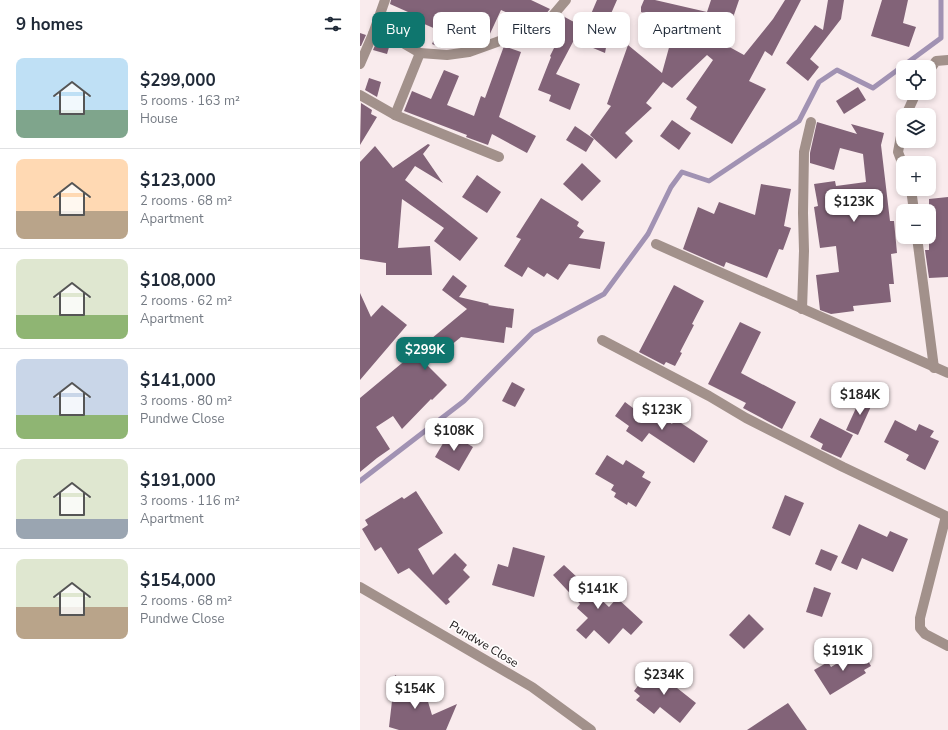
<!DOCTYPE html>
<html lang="en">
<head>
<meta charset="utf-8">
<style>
	:root { --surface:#fff; --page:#f2f2f3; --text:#1f2937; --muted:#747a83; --line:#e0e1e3; --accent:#0f766e }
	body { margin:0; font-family:"Nunito Sans",sans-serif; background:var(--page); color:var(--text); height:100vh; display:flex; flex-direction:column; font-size:15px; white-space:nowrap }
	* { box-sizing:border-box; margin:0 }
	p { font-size:13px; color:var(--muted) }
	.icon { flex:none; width:22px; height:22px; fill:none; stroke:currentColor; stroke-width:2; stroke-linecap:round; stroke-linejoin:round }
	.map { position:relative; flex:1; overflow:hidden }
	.sheet { display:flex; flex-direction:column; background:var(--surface); width:360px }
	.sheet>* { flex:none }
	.banner { position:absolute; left:12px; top:12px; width:380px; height:36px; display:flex; gap:8px }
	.controls { position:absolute; left:536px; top:60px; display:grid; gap:8px }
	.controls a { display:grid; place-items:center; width:40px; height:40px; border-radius:8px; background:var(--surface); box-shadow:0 2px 6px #0003; font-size:20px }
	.price { position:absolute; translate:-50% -34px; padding:0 9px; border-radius:8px; background:#fff; color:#222; font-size:13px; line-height:26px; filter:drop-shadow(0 1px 2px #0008) }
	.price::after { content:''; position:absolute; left:50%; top:24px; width:12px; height:9px; margin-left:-6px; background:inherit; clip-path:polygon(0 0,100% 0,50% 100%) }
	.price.current { background:var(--accent); color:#fff }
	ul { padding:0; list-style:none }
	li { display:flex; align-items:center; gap:12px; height:100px; padding:0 16px }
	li+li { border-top:1px solid var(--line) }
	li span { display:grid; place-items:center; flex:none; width:112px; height:80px; border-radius:8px; color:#555 }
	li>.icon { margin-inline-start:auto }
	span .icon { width:48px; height:48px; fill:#fffc; stroke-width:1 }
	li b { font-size:17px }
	h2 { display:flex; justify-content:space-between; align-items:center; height:48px; padding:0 16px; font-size:17px }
	.pill { padding:0 14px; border-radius:8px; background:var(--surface); box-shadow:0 2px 6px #0003; font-size:14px; line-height:36px }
	.pill.current { background:var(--accent); color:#fff }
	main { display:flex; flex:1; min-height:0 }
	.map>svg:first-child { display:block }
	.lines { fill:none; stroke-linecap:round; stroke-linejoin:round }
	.stream { stroke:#a192b3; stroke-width:5 }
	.building { fill:#826378 }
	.minor { stroke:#a2918b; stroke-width:10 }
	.labels { text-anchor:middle; stroke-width:3.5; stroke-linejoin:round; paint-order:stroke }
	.street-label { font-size:12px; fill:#191415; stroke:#fffcfc }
</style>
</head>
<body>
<main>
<section class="sheet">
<h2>9 homes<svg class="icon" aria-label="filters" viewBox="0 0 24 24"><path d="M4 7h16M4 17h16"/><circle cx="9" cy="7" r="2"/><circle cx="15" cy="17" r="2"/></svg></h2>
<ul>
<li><span style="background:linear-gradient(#bfe0f5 65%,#7fa58c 0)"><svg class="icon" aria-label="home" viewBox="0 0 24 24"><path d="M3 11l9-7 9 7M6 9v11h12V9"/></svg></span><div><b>$299,000</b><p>5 rooms · 163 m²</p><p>House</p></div></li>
<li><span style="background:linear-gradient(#ffd9b3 65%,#b9a48a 0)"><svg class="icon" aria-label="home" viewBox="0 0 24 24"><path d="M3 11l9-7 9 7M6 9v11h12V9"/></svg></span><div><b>$123,000</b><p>2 rooms · 68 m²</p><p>Apartment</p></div></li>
<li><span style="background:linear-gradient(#dfe7d0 70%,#8fb573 0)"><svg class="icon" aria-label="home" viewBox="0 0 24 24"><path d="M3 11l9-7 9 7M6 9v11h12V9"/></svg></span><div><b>$108,000</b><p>2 rooms · 62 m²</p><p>Apartment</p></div></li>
<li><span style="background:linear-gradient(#c9d6e8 70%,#8fb573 0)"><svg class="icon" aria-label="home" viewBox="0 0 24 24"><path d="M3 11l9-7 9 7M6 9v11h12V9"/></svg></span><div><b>$141,000</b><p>3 rooms · 80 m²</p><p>Pundwe Close</p></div></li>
<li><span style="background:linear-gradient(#dfe7d0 75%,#9aa5b1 0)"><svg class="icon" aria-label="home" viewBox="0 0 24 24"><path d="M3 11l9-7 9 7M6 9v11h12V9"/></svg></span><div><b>$191,000</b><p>3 rooms · 116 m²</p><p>Apartment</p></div></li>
<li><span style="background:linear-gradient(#dfe7d0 60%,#b9a48a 0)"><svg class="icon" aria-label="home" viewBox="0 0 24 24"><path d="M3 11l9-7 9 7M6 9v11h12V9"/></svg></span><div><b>$154,000</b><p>2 rooms · 68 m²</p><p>Pundwe Close</p></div></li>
</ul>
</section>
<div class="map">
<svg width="588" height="730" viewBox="0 0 588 730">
	<rect width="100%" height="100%" fill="#f9ebed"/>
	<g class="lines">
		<!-- stream -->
		<polyline class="stream" points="0,481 104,401 173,332 244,294 288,234 311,187 322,172 349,181 439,121 459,82 477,70 513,88 581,38 581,0"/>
	</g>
	<!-- building -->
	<g class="building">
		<polygon points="31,0 171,0 190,9 185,15 168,22 141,10 128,38 126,39 104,28 94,47 87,48 81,48 72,44 78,30 46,16 48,12 30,4"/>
		<polygon points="237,0 257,0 246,25 250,27 245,53 214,40 196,74 220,84 210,110 189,101 191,95 178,90 191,57 190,56 195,46 178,37 182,30 194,24 201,15 225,28"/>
		<polygon points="284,0 295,0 347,12 351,0 379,0 364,44 384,55 413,19 425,0 441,0 412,56 405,51 389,81 406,89 372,144 330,119 337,107 326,99 353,60 347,55 312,88 303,82 286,103 292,108 265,133 273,141 256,159 230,135 251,106 247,104 268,45 302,73 313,33 298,30 301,19 281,12 281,7"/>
		<polygon points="468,0 484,0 481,19 450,59 459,67 448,81 426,63 455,25 463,30"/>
		<polygon points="522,0 548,0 543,23 556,27 549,47 511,36"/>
		<polygon points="0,33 6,35 1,46 0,46"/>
		<polygon points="17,41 30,44 27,54 13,50"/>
		<polygon points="144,46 161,52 139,117 176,136 167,153 132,134 128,145 106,137 107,135 44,111 52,91 71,99 84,70 99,76 87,105 114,116 121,96 125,98"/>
		<polygon points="9,78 21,82 17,97 5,90"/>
		<polygon points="498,87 506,100 484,114 476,101"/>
		<polygon points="1,103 12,110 11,114 17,117 0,145"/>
		<polygon points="312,120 331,133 319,150 300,136"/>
		<polygon points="457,122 497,134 491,124 524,133 521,145 530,221 534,221 537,253 531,254 534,284 529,284 531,302 493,306 494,311 471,314 460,310 456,275 479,272 476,246 460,248 454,207 458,206 454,184 475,181 476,186 506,182 503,154 480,148 474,170 450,163 450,153"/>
		<polygon points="215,126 234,139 226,152 206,140"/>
		<polygon points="68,144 70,145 63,154 83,183 55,166 45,180 118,238 100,261 74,241 84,228 42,199 38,248 70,246 72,275 26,275 26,263 0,259 0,162 15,146 33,168"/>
		<polygon points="222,163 241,181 222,201 203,184"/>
		<polygon points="117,175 141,192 127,213 102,197"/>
		<polygon points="401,184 431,189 424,226 431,228 423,250 419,249 407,278 366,262 364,267 323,249 338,207 354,214 359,202 395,215"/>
		<polygon points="588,197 588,277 569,278 565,250 569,250 569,199"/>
		<polygon points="181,198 219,222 217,226 224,231 219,238 245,242 240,269 209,264 198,280 187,273 184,277 168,267 162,277 144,266 161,239 156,237"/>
		<polygon points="93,275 107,286 99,297 129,304 128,305 154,309 152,328 146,327 144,343 101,337 67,365 87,385 72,400 71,399 42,429 33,416 16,427 30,449 17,458 0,472 0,398 107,309 82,290"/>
		<polygon points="314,285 344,301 332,324 334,325 320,352 322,353 315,366 306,362 304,365 279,352"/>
		<polygon points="0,293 11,317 22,305 47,325 0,380"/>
		<polygon points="380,322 401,332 381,373 436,402 422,429 383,408 386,403 348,384"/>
		<polygon points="152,382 165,389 155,407 142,401"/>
		<polygon points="501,397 513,402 498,435 486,430"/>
		<polygon points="265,402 277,411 280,406 287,411 289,408 312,424 315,419 348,441 334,463 289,433 282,442 266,431 269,426 255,416"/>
		<polygon points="460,418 493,435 481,458 461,449 463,444 450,437"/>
		<polygon points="535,420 556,431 559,424 574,431 570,437 579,441 565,470 546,460 549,455 524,442"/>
		<polygon points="89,433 113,447 99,471 75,457"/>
		<polygon points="247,455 263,465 266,460 285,472 282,477 291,482 276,507 268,502 267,505 254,497 256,493 251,490 254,485 235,474"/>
		<polygon points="56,491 83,533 58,549 73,575 95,553 107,565 103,570 110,577 88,599 90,602 86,605 49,568 38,574 21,547 15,551 2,529 8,525 5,520 42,497 44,499"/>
		<polygon points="425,495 444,503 430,536 412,528"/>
		<polygon points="499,524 527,537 530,531 548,539 533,572 502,558 497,570 481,563"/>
		<polygon points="153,547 185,556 174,597 132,585 138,564 148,567"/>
		<polygon points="461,549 478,556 471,571 455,564"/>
		<polygon points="204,565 249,607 257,598 283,622 271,635 263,628 249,644 234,630 226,639 216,630 228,618 217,608 220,604 193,575"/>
		<polygon points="454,587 471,593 462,617 446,612"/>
		<polygon points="389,614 404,629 384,649 369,635"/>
		<polygon points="501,649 511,666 504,670 506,673 470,695 454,670 468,662 471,667"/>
		<polygon points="304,667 317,677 312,684 336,703 320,723 300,707 294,714 276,700 280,696 274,691 284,678 291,683"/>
		<polygon points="35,675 66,695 72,715 97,704 86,730 39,730 29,727"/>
		<polygon points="428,703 447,730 387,730"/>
	</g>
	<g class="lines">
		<!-- minor -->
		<g class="minor">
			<polyline points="13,34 36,39 60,53 87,55 109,52 148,38 189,20 206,0"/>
			<polyline points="0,64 13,34 25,0"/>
			<polyline points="569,71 576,61 588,60"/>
			<polyline points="0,95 35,115 139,157"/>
			<polyline points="35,115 60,53"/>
			<polyline points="546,115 556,93"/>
			<polyline points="543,126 538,152 543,165"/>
			<polyline points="551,189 554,211"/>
			<polyline points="557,237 574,368"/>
			<polyline points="296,244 588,373"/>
			<polyline points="442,309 444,251 443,213 444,152 451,122"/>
			<polyline points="242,340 349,396 386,418 483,467 586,516 560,618 560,628 565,634 588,646"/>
			<polyline points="0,587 172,687 231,730"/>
		</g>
	</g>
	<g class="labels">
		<!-- street labels -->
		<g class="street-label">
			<text transform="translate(124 644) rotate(31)" y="4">Pundwe Close</text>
		</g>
	</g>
</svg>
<div class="controls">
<a><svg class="icon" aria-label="locate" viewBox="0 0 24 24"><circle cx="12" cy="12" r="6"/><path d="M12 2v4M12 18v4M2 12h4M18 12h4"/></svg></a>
<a><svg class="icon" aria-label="layers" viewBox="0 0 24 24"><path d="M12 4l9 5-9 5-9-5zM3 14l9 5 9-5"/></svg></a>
<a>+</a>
<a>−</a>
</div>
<b class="price" style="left:494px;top:223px">$123K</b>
<b class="price current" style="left:65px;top:371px">$299K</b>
<b class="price" style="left:500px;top:416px">$184K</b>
<b class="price" style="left:302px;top:431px">$123K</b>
<b class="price" style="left:94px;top:452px">$108K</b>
<b class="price" style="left:238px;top:610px">$141K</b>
<b class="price" style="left:483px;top:672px">$191K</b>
<b class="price" style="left:304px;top:696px">$234K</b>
<b class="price" style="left:55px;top:710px">$154K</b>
<div class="banner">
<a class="pill current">Buy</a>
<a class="pill">Rent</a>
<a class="pill">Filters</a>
<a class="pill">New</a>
<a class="pill">Apartment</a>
</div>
</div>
</main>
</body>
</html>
